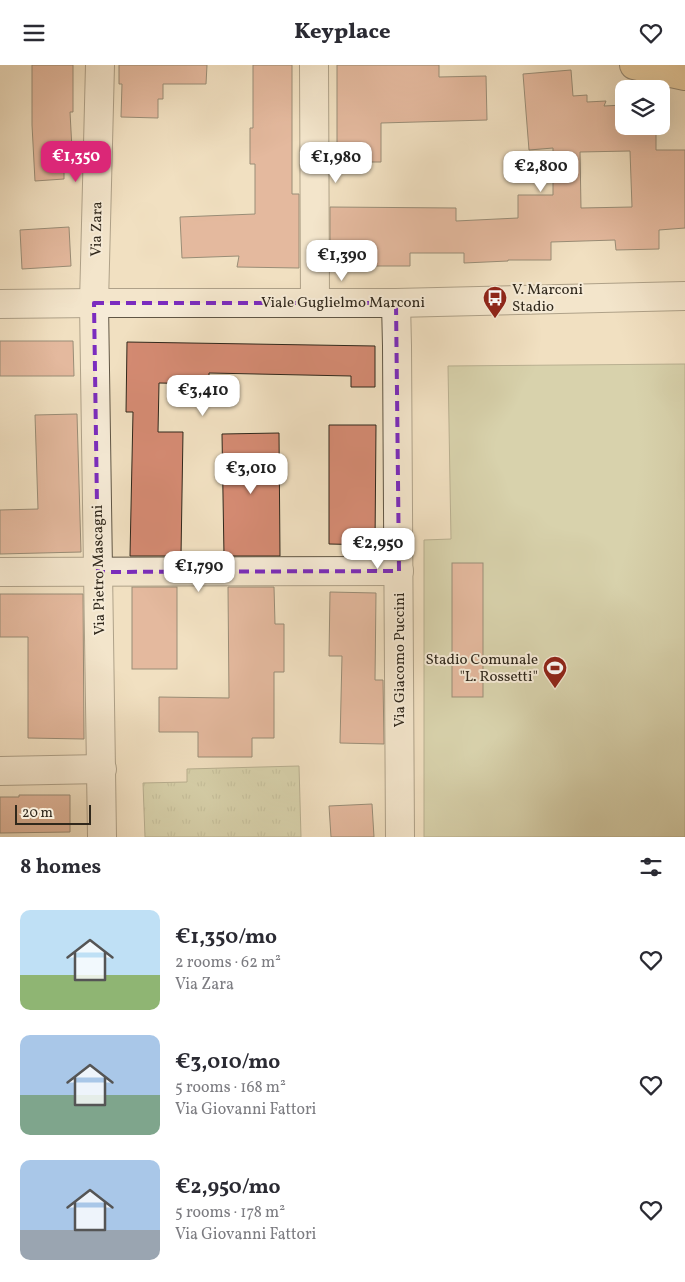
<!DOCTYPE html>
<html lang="en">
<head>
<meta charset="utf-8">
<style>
	:root { --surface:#fff; --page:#f2f2f3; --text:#2b2b33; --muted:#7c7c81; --accent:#db2777 }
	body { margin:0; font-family:Vollkorn,serif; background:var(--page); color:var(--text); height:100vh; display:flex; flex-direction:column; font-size:19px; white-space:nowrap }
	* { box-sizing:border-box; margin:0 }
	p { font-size:16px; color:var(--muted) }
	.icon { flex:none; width:28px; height:28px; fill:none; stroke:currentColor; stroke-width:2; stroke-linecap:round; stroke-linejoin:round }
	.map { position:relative; height:772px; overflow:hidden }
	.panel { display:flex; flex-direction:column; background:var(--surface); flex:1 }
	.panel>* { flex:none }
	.buttons { position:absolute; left:615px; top:15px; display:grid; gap:10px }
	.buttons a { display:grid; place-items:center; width:55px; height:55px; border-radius:10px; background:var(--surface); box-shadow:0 5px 20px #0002; font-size:25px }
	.scale { position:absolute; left:15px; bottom:12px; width:76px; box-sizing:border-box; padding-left:5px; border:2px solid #30281c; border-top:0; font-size:14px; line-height:18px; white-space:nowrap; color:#30281c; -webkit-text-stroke:4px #f6ebd7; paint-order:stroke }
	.price { position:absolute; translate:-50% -42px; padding:0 11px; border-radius:10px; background:#fff; color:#222; font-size:16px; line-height:32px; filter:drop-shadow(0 1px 2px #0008) }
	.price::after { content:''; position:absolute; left:50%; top:30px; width:15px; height:11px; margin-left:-8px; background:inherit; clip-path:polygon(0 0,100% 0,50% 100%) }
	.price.current { background:var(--accent); color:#fff }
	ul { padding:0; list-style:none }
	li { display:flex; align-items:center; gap:15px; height:125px; padding:0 20px }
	li span { display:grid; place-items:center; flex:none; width:140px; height:100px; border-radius:10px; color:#555 }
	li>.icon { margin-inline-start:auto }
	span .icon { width:60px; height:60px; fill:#fffc; stroke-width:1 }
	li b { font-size:21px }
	h2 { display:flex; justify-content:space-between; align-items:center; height:60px; padding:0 20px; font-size:21px }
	header { display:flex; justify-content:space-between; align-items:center; height:65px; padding:0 20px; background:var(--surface); font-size:22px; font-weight:800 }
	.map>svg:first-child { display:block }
	.grass { fill:url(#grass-tufts); stroke:#767557 }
	.park { fill:#bbc292; stroke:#767557 }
	.building { fill:#d58b73; stroke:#30281c; fill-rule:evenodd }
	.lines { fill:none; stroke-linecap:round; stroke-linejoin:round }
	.minor-casing { stroke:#605645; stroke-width:30 }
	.major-casing { stroke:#30281c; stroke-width:30 }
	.minor { stroke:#f6ebd7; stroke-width:28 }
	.major { stroke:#e8c080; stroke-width:28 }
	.marked { fill:none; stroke:#7b2cbf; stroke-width:4; stroke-dasharray:10 6; stroke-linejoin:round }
	.labels { text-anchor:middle; stroke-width:4; stroke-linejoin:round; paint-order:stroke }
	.street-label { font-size:15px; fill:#30281c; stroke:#f6ebd7 }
	.poi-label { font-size:15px; fill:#30281c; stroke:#f6ebd7; text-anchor:start }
</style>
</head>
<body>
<header><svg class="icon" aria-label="menu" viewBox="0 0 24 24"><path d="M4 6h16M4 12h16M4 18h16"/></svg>Keyplace<svg class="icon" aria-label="heart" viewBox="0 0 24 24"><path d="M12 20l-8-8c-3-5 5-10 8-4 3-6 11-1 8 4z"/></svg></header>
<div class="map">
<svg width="685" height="772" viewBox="0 0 685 772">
	<defs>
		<pattern id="grass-tufts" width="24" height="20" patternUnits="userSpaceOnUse" patternTransform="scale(1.25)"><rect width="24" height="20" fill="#bbc292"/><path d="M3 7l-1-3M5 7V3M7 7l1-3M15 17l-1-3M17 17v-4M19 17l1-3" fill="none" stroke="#989e76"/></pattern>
	</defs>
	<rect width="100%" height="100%" fill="#f1e0c1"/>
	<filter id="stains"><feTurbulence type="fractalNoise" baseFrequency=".004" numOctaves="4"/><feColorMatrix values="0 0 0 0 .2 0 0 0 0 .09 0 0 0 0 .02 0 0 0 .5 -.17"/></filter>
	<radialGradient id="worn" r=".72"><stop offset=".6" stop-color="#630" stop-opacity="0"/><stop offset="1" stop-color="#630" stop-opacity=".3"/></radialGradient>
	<!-- grass -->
	<polygon class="grass" points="299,701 301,772 145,772 143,718 187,717 187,704"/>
	<!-- park -->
	<polygon class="park" points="685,299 685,772 424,772 424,475 451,474 448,301"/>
	<!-- building -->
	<g class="building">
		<polygon points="32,0 73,0 73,47 70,47 73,103 64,104 64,114 35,116 32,60"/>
		<polygon points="119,0 207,0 206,19 163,19 163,34 158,34 158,53 121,52 122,19 119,19"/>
		<polygon points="253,0 292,0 292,129 299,129 299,203 237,202 239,191 182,193 180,152 255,149 255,99 250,99 250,63 253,63"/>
		<polygon points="337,0 439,0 439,12 486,11 487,55 381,58 381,97 337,97"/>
		<path d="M571,5l2,26 14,-1v7l19,-1 -2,5 20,-1v21h32v24h29v78l-26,2v19l-43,1 -1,-10 -64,2v18h-43v1l-44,2v-10h-54v13h-80v-59l126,1v13l62,-3v-23h35v-47l-24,2 -6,-76zM630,86l2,56 -51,1 -1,-56z"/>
		<polygon points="69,162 71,201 22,204 20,165"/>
		<polygon points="0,276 73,276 74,311 0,311"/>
		<polygon points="127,277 375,281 375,322 351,322 351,311 209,308 209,319 159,318 158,367 183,367 181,491 130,491 133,347 126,347"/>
		<polygon points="77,349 81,487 0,489 0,445 38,444 35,350"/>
		<polygon points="329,360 376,360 375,480 329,479"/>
		<polygon points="279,368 280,491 224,491 222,369"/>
		<rect x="452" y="498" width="31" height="134"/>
		<rect x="132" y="522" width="45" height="82"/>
		<polygon points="228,522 274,522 275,559 284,559 284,607 274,607 274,673 252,673 252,692 198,692 198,667 159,667 159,632 229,633"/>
		<polygon points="330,527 376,528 375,615 383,615 384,679 340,678 342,591 329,591"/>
		<polygon points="0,529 83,529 84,674 28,673 28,572 0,572"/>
		<polygon points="19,730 70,730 70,767 0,768 0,732 19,732"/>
		<polygon points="372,739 374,772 331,772 329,741"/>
	</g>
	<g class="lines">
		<defs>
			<g id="minor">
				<polyline points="100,0 94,238 102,772"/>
				<polyline points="314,0 315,238"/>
				<polyline points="396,238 397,281 400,772"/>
				<polyline points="0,239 94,238 396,238 685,231"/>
				<polyline points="0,507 399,506"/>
				<polyline points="0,706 102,704"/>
			</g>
			<polyline id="major" points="634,0 685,11"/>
		</defs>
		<!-- minor casing -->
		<use href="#minor" class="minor-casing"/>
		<!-- major casing -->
		<use href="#major" class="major-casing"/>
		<!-- minor -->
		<use href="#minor" class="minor"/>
		<!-- major -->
		<use href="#major" class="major"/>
	</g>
	<!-- marked area -->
	<path d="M0 0H685V772H0ZM94,238h302l3,268 -301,1z" fill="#f1e0c1" fill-opacity=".55" fill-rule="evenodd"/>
	<path class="marked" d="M94,238h302l3,268 -301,1z"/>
	<!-- icons -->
	<defs>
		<symbol id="bus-pin" viewBox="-11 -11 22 30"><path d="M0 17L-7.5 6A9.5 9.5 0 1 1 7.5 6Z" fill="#8f2418" stroke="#f6ebd7"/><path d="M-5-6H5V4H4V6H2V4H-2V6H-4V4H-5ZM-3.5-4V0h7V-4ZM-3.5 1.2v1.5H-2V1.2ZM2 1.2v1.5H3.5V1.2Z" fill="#fff"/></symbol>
		<symbol id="stadium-pin" viewBox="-11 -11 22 30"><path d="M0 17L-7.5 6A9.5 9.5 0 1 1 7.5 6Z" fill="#8f2418" stroke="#f6ebd7"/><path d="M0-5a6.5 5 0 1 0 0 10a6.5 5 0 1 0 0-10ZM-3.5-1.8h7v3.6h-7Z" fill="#fff"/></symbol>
	</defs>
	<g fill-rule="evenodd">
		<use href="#bus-pin" x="481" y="219" width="28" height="38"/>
		<use href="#stadium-pin" x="541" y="589" width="28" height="38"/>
	</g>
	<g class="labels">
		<!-- street labels -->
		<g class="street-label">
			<text transform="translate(96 164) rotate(-89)" y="5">Via Zara</text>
			<text x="343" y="242">Viale Guglielmo Marconi</text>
			<text transform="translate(98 505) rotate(-91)" y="5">Via Pietro Mascagni</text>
			<text transform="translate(399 595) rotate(-90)" y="5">Via Giacomo Puccini</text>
		</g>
		<!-- poi labels -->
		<g class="poi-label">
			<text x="512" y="229">V. Marconi<tspan x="512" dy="17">Stadio</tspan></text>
			<text x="538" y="599" text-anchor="end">Stadio Comunale<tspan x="538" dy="17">"L. Rossetti"</tspan></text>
		</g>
	</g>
	<rect width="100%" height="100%" filter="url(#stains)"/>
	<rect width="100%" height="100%" fill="url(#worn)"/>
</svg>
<div class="buttons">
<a><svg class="icon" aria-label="layers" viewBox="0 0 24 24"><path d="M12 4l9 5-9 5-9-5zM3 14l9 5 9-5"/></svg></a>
</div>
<div class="scale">20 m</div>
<b class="price current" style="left:76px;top:118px">€1,350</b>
<b class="price" style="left:336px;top:119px">€1,980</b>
<b class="price" style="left:541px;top:128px">€2,800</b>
<b class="price" style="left:342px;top:217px">€1,390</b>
<b class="price" style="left:203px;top:352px">€3,410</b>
<b class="price" style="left:251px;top:430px">€3,010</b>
<b class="price" style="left:378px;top:505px">€2,950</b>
<b class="price" style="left:199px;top:528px">€1,790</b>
</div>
<section class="panel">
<h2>8 homes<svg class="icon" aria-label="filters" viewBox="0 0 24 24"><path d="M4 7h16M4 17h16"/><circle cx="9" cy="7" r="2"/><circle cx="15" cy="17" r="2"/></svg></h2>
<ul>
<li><span style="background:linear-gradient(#bfe0f5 65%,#8fb573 0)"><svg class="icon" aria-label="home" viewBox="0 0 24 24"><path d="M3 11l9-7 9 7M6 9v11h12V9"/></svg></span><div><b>€1,350/mo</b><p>2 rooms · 62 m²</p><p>Via Zara</p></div><svg class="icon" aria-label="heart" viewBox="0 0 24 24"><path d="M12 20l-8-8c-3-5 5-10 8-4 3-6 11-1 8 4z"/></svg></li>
<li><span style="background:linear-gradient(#a9c7e8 60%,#7fa58c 0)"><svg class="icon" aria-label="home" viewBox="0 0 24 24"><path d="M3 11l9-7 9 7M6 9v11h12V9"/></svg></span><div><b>€3,010/mo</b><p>5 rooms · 168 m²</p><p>Via Giovanni Fattori</p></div><svg class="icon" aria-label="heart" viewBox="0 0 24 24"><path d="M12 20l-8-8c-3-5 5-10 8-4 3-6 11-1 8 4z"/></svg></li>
<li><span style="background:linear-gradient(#a9c7e8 70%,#9aa5b1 0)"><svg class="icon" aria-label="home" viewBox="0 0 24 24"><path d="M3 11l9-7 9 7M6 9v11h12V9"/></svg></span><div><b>€2,950/mo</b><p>5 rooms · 178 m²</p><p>Via Giovanni Fattori</p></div><svg class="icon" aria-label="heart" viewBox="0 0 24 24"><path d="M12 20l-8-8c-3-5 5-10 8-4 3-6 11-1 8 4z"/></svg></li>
</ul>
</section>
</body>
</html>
